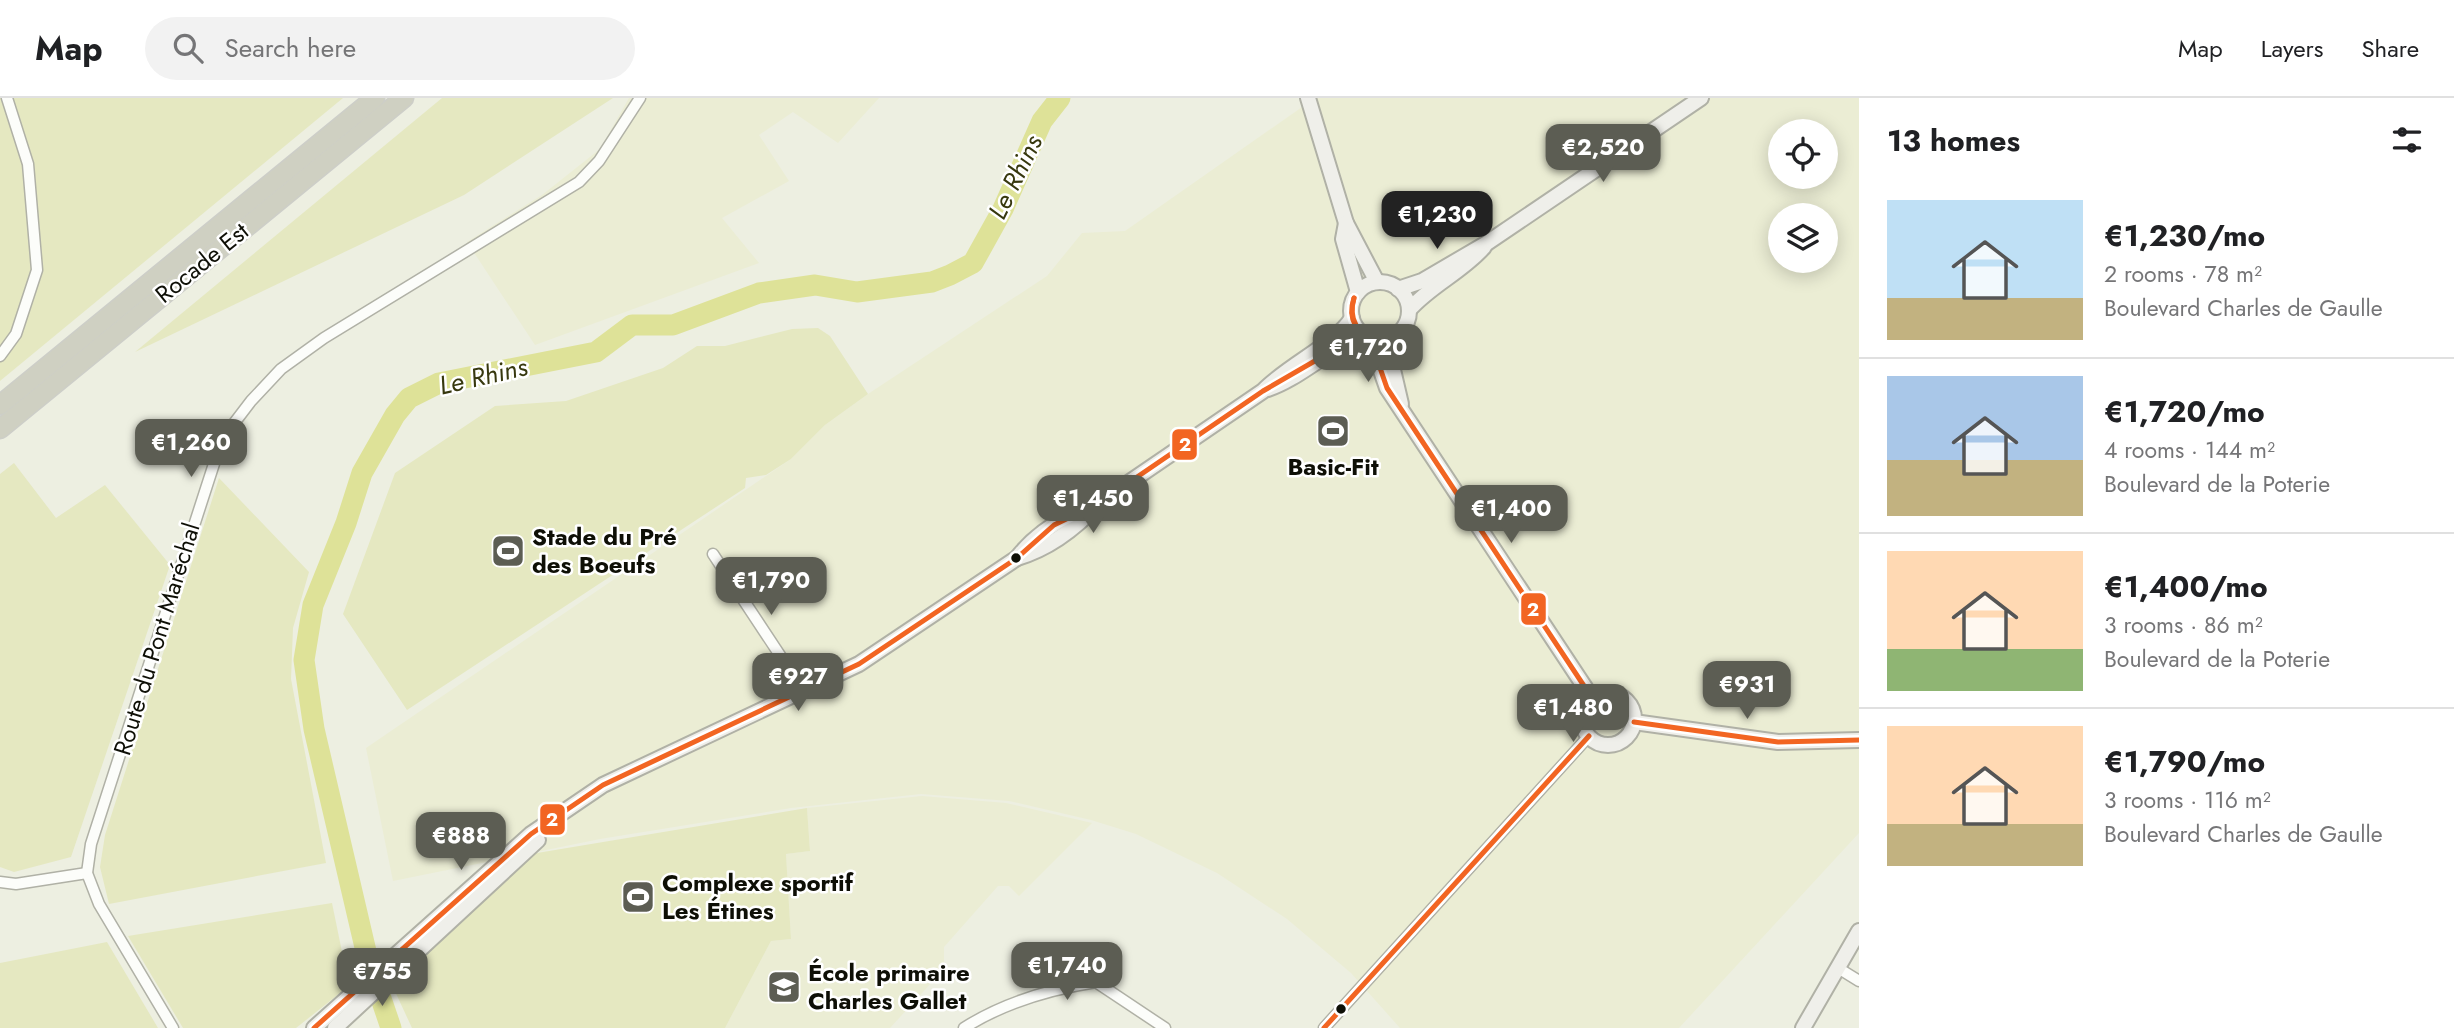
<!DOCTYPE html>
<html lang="en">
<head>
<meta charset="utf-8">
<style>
	:root { --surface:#fff; --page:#f2f2f2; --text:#202124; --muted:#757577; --line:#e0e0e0; --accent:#5c5d53 }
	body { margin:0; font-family:Jost,sans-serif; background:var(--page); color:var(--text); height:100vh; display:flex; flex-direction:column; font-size:26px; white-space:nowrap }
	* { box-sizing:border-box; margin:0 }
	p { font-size:23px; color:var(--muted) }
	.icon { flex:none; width:38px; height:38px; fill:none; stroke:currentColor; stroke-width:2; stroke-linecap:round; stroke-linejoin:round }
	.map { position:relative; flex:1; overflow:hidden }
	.drawer { display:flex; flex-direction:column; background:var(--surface); width:595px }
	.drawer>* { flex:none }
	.fabs { position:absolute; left:1768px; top:21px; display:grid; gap:14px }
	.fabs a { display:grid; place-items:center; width:70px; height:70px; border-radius:50%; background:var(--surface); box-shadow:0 4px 18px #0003; font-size:35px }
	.price { position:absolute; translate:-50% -60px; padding:0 16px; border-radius:14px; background:var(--accent); color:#fff; font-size:23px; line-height:46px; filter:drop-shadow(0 2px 4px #0008) }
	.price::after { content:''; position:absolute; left:50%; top:42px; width:21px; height:16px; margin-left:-10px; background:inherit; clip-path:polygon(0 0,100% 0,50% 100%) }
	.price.active { background:#222; color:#fff }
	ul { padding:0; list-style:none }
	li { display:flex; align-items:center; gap:21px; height:175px; padding:0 28px }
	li+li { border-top:2px solid var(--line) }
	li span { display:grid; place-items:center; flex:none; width:196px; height:140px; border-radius:0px; color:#555 }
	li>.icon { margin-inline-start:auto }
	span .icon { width:84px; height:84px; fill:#fffc; stroke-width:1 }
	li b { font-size:30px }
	h2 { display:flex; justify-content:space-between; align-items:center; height:84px; padding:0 28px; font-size:30px }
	header { display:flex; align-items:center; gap:42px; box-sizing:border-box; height:98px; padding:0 35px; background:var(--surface); border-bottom:2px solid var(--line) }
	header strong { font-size:33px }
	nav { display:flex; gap:38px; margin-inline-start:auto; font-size:24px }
	.search { width:490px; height:63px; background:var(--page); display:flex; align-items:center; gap:18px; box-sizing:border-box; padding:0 24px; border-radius:38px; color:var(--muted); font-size:26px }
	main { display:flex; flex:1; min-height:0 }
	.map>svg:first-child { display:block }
	.built { fill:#ebedd4; fill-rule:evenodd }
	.green { fill:#e5e8c1 }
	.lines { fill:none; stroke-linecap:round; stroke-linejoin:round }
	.river { stroke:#dee298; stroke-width:21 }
	.street-casing { stroke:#b0b1a6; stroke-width:13 }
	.secondary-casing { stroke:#b0b1a6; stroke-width:18 }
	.highway-casing { stroke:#cdcec8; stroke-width:21 }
	.street { stroke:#fcfdfa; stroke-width:10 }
	.secondary { stroke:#efefea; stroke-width:14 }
	.highway { stroke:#cfd0c2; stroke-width:18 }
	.bus-1-casing { stroke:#fff; stroke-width:10 }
	.bus-1 { stroke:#f26522; stroke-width:5 }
	.bus-dot { fill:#0e0f06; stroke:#fff; stroke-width:2.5 }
	.labels { text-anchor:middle; stroke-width:5; stroke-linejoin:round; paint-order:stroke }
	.street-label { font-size:24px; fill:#0e0f06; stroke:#fff }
	.poi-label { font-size:24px; font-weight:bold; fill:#0e0f06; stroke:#fff; text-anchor:start }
	.water-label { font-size:26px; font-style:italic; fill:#37380e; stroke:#fff }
	.line-badge { stroke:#fff; stroke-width:2.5 }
	.badge-label { font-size:19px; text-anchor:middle; font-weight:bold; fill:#fff }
</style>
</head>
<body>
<header>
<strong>Map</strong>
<div class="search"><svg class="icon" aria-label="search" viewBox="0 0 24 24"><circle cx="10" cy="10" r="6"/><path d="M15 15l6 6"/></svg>Search here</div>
<nav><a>Map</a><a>Layers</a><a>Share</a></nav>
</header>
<main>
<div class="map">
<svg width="1859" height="930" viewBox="0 0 1859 930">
	<rect width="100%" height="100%" fill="#edefe1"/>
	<!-- built -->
	<g class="built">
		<polygon points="629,0 879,0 838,45 793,14 759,37 789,83 722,120 759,165 535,247 467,144 542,97 600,51"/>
		<path d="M1315,0h544v735l-180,195h-279l-49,-55 -64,-54 -70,-46 -81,-39 -45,-14 -82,-19 -88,-7 -130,14 -191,31 -207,42 -27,-133 425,-289 34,-34 43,-31 179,-118 35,-43 43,-2zM1780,33h45v46h-45zM1780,117h45v46h-45z"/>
		<polygon points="922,698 1006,705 1092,725 1019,798 1009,788 998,788 944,849 944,871 890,930 725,930 771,843 791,841 786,756 810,753 807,710"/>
	</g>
	<!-- green -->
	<g class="green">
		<polygon points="0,0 343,0 0,283"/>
		<polygon points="442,0 613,0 464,97 135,254"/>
		<polygon points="818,230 830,238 868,296 825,327 791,361 766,377 746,380 745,390 407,612 343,516 395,375 495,308 566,303 663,270 697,248 725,248 792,231"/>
		<polygon points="14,365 56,420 105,387 170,467 71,759 14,774 0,769 0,376"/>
		<polygon points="219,380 309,474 293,530 291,581 326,765 109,806 100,769 105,737"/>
		<polygon points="807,710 810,753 786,756 791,841 771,843 725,930 412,930 393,889 531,756"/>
		<polygon points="332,805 349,888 296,930 183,930 128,838"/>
		<polygon points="107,844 158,930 0,930 0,865"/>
	</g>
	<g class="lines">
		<!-- river -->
		<polyline class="river" points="391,930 368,862 314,631 304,562 313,507 346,425 362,375 395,317 409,300 439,285 596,254 632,227 673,227 759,195 815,187 857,194 932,184 950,177 973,165 1003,111 1042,23 1060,0"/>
		<defs>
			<g id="street">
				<polyline points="0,258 16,236 37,172 28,66 7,0"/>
				<polyline points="713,456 797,583 800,595"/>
				<polyline points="0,784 16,786 87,775"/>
				<polyline points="1838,870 1859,883"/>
				<polyline points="173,930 99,806 87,775 91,746 222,341 251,303 281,271 324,240 579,84 599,63 640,0"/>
				<path d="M964,930c39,-25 87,-39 132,-46l69,46"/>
				<polyline points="1324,930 1589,638"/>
			</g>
			<g id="secondary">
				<polyline points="1308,0 1346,125 1377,184"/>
				<polyline points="1346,125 1343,141 1358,194"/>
				<circle cx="1380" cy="213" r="29"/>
				<polyline points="1398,191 1422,183 1487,145 1701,0"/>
				<path d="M1409,212c22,-25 53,-38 75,-63"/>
				<polyline points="1395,238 1391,263 1401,306"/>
				<polyline points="1370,241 1387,290 1592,600"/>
				<path d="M1268,291c35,-12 62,-43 98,-52"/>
				<path d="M1017,460c31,-9 60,-31 82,-55l164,-112c25,-26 73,-47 89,-73"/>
				<circle cx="1608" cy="621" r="26"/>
				<polyline points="1634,624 1778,644 1859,642"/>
				<path d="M314,930l217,-194 72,-49 256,-121 158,-106c20,-26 51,-44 82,-55"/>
				<polyline points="335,930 538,742"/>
				<polyline points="1803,930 1859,833"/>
			</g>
			<g id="highway">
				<polyline points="0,307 375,0"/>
				<polyline points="0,331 404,0"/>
			</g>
		</defs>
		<!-- street casing -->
		<use href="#street" class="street-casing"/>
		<!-- secondary casing -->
		<use href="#secondary" class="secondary-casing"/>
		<!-- highway casing -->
		<use href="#highway" class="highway-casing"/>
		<!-- street -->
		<use href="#street" class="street"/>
		<!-- secondary -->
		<use href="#secondary" class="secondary"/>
		<!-- highway -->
		<use href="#highway" class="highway"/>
		<defs>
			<g id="bus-1">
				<path d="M1354,200c-6,21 3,37 25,42"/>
				<path d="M1354,200c-7,20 3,41 25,42"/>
				<polyline points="1370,241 1387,290 1592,600"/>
				<polyline points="1634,624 1778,644 1859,642"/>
				<polyline points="314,930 531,736 603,687 859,566 1017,460 1054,427 1099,405 1263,293 1339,249 1366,239"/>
				<polyline points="1324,930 1589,638"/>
			</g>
		</defs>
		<!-- bus-1 casing -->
		<use href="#bus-1" class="bus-1-casing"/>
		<!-- bus-1 -->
		<use href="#bus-1" class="bus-1"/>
	</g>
	<!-- icons -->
	<defs>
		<symbol id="stadium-square" viewBox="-11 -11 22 22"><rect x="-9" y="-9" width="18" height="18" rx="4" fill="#5c5d53" stroke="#fff"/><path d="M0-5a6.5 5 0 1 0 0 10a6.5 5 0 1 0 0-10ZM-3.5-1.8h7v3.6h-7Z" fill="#fff"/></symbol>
		<symbol id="school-square" viewBox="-11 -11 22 22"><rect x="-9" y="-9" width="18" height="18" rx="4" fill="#5c5d53" stroke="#fff"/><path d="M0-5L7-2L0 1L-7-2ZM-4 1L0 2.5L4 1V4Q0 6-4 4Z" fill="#fff"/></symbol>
	</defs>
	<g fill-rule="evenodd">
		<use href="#stadium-square" x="1314" y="314" width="38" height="38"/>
		<use href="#stadium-square" x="489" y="434" width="38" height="38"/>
		<use href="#stadium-square" x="619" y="780" width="38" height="38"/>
		<use href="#school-square" x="765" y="870" width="38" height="38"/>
	</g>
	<!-- markers -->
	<g class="bus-dot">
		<circle cx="1016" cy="460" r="6"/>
		<circle cx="1341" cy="911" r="6"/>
	</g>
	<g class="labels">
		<!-- street labels -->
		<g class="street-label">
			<text transform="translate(202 165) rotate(-39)" y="8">Rocade Est</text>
			<text transform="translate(157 541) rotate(-73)" y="8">Route du Pont Maréchal</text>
		</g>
		<!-- poi labels -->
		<g class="poi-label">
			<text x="1333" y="377" text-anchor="middle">Basic-Fit</text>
			<text x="532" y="447">Stade du Pré<tspan x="532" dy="28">des Boeufs</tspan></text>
			<text x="662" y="793">Complexe sportif<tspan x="662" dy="28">Les Étines</tspan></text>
			<text x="808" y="883">École primaire<tspan x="808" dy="28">Charles Gallet</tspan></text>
		</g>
		<!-- water labels -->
		<g class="water-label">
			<text transform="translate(1015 79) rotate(-64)" y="9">Le Rhins</text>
			<text transform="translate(483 278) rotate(-13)" y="9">Le Rhins</text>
		</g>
	</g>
	<g class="line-badge">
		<rect x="1171" y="330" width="27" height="33" rx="7" fill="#f26522"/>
		<rect x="1520" y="494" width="27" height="34" rx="7" fill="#f26522"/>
		<rect x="539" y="705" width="27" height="33" rx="7" fill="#f26522"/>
	</g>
	<g class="badge-label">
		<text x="1185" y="353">2</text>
		<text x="1533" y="518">2</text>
		<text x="552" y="728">2</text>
	</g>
</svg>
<div class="fabs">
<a><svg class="icon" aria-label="locate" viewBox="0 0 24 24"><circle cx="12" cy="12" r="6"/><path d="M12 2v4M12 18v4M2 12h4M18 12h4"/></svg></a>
<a><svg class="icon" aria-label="layers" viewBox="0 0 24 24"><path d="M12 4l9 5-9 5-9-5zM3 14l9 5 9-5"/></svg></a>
</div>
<b class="price" style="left:1603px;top:86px">€2,520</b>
<b class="price active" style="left:1437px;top:153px">€1,230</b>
<b class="price" style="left:1368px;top:286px">€1,720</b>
<b class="price" style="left:191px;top:381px">€1,260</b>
<b class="price" style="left:1093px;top:437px">€1,450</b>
<b class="price" style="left:1511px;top:447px">€1,400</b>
<b class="price" style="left:771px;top:519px">€1,790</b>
<b class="price" style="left:798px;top:615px">€927</b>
<b class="price" style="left:1747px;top:623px">€931</b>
<b class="price" style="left:1573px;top:646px">€1,480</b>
<b class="price" style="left:461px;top:774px">€888</b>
<b class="price" style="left:1067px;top:904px">€1,740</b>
<b class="price" style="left:382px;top:910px">€755</b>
</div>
<section class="drawer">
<h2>13 homes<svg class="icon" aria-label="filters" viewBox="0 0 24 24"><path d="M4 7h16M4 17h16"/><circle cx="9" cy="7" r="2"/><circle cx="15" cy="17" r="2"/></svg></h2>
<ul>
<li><span style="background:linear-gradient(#bfe0f5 70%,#c2b280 0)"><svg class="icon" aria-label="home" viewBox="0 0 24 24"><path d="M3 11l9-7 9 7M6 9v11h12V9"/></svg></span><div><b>€1,230/mo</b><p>2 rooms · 78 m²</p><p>Boulevard Charles de Gaulle</p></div></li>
<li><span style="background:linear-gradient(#a9c7e8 60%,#c2b280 0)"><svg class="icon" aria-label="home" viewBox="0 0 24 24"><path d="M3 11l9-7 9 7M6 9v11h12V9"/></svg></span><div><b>€1,720/mo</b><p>4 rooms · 144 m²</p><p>Boulevard de la Poterie</p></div></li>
<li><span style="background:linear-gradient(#ffd9b3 70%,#8fb573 0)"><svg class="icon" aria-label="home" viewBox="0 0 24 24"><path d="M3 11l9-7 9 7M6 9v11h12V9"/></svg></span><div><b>€1,400/mo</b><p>3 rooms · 86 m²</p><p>Boulevard de la Poterie</p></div></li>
<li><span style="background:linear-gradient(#ffd9b3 70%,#c2b280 0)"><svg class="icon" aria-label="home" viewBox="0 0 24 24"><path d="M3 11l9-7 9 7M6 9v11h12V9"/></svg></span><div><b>€1,790/mo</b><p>3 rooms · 116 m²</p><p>Boulevard Charles de Gaulle</p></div></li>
</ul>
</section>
</main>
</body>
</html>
